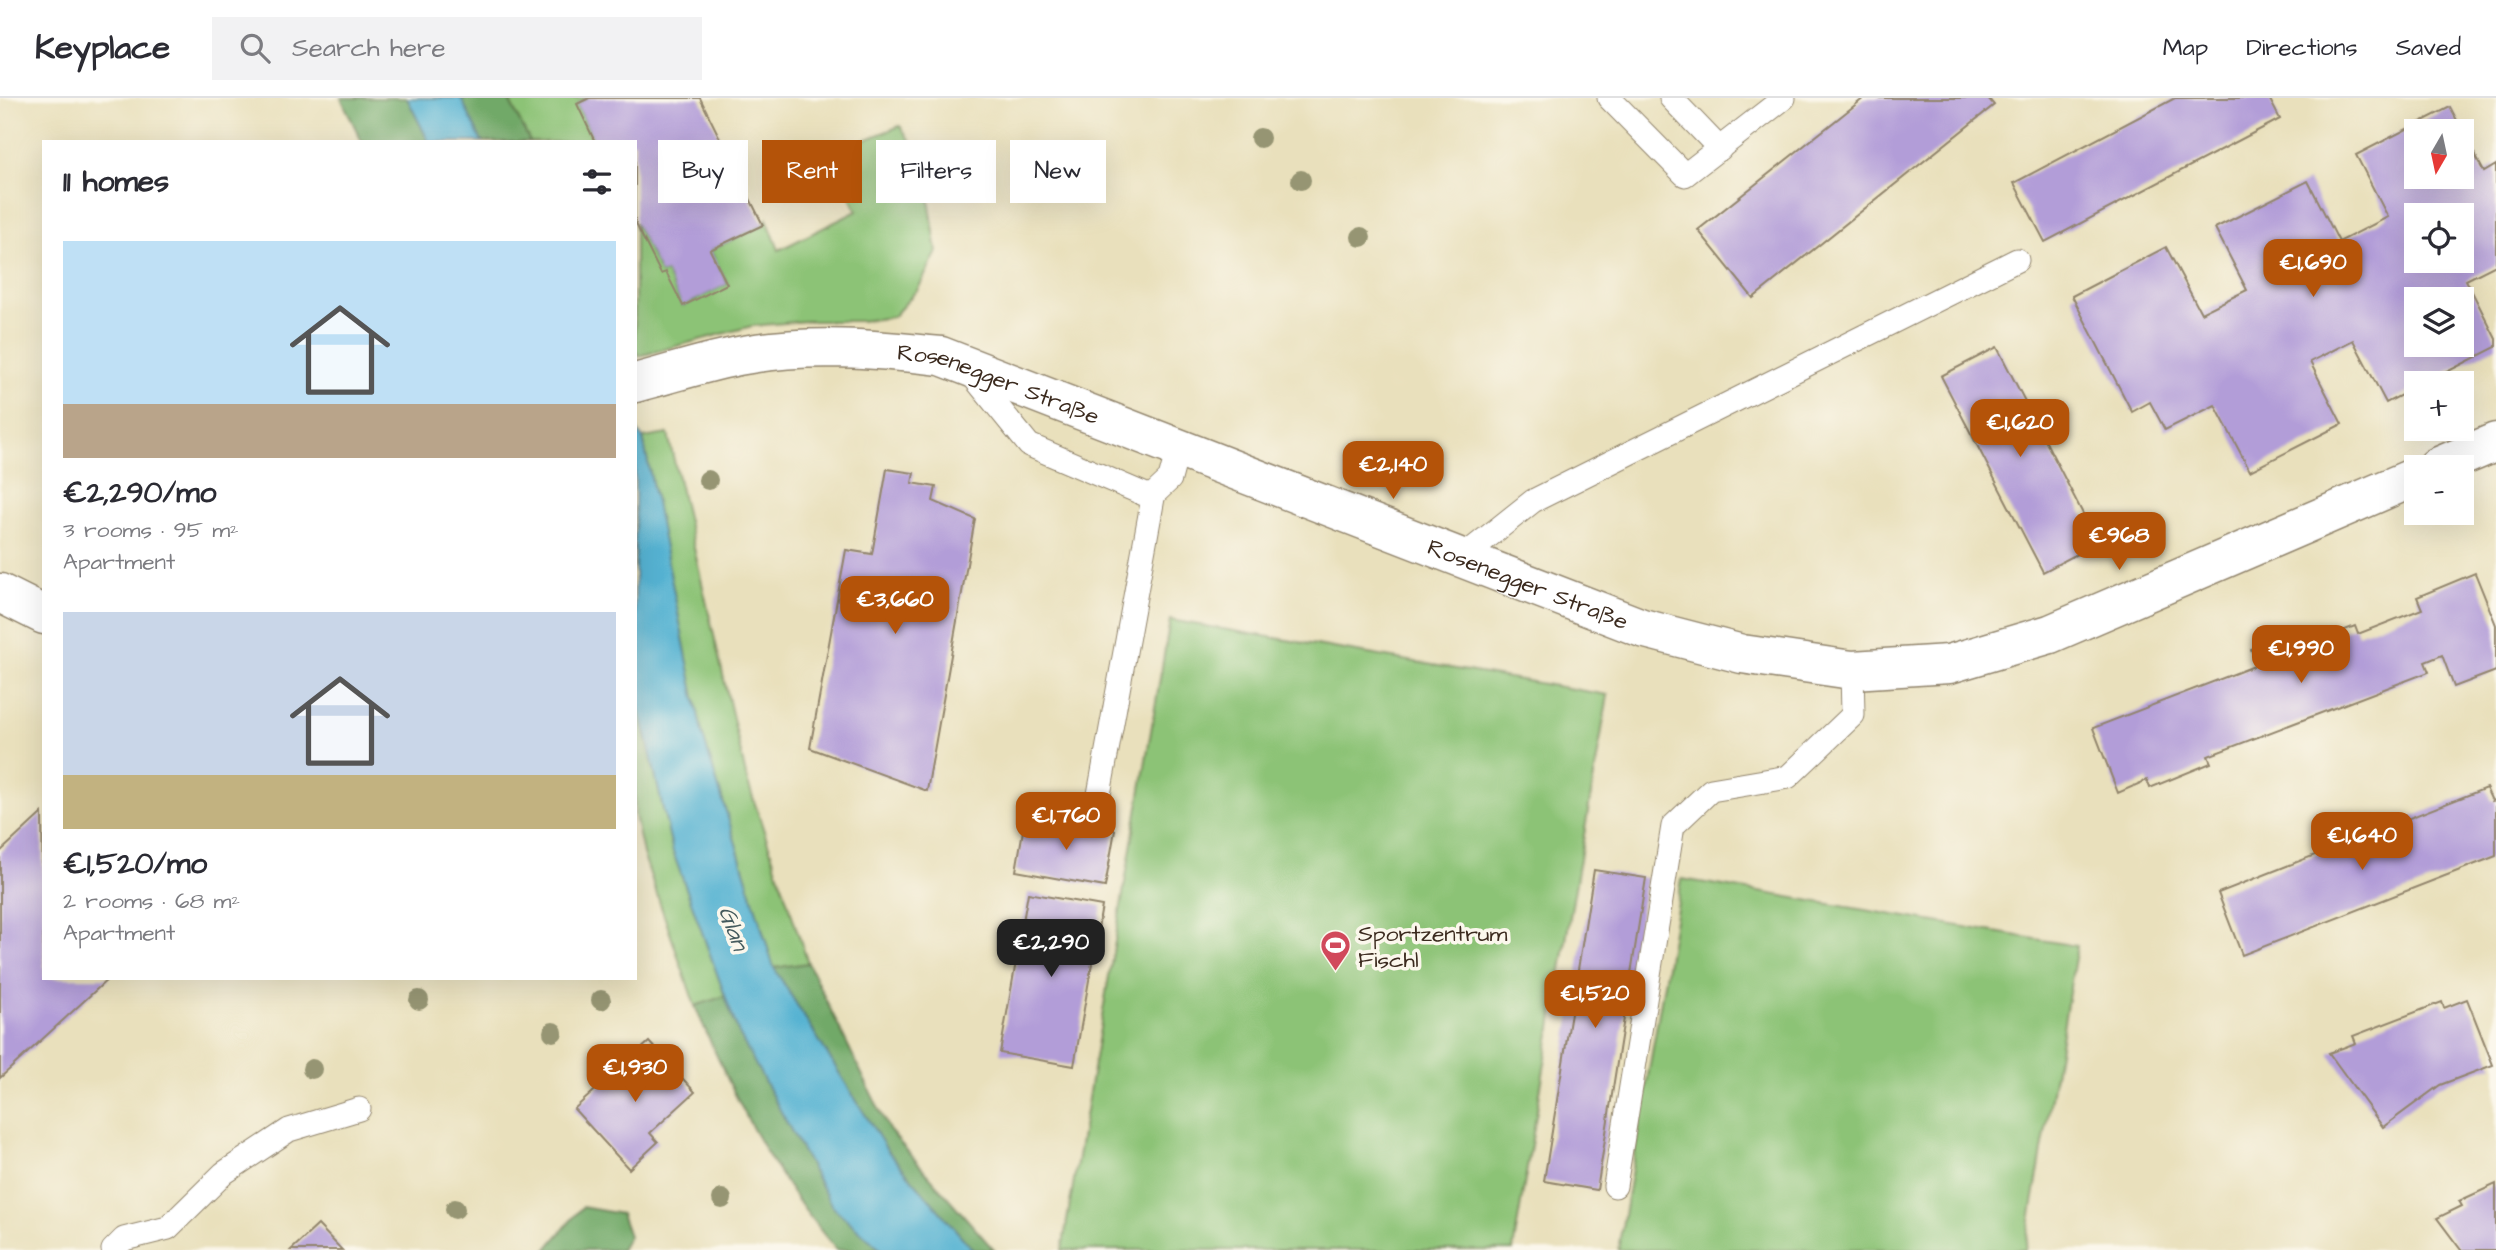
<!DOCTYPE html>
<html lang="en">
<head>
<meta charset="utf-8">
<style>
	:root { --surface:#fff; --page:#f2f2f3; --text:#2b2b33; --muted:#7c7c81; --line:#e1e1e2; --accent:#b45309 }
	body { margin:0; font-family:"Architects Daughter",sans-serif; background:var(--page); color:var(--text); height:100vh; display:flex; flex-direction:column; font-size:26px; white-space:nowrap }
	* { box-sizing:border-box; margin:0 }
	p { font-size:23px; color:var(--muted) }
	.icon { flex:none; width:38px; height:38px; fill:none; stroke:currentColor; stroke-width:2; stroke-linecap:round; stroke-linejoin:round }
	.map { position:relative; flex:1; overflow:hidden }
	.details { position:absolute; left:42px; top:42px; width:595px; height:840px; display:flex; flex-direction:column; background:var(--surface); border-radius:0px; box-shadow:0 7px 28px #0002 }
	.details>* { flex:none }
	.guide { position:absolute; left:658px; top:42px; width:665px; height:63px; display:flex; gap:14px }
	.needle { width:46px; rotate:189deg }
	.fabs { position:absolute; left:2404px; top:21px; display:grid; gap:14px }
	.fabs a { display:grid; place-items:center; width:70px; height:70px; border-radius:0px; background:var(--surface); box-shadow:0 7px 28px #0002; font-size:35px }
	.price { position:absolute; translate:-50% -60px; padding:0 16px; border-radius:14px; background:var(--accent); color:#fff; font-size:23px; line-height:46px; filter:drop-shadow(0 2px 4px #0008) }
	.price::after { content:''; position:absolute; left:50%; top:42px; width:21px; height:16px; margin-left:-10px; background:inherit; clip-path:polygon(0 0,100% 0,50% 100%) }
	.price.on { background:#222; color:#fff }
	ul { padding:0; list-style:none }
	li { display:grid; align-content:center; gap:14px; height:371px; padding:0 21px }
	li span { display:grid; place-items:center; height:217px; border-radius:0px; color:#555 }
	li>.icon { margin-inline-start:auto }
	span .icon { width:126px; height:126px; fill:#fffc; stroke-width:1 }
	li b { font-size:30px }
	h2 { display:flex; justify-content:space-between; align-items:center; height:84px; padding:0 21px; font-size:30px }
	.chip { padding:0 24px; border-radius:0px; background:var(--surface); box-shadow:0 7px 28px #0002; font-size:24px; line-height:63px }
	.chip.on { background:var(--accent); color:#fff }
	header { display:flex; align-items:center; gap:42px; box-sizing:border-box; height:98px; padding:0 35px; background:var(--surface); border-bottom:2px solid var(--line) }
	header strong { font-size:33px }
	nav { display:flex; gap:38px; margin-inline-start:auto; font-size:24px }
	.search { width:490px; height:63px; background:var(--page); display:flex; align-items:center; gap:18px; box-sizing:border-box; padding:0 24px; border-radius:0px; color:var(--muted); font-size:26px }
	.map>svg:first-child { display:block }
	.green { fill:#8cc376; stroke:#64764a; stroke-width:2 }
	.forest { fill:#71a967; stroke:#566a42; stroke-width:2 }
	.water { fill:#54b2d2; stroke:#486e78; stroke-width:2 }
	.building { fill:#b29dd8; fill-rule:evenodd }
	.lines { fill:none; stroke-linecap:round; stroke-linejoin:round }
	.service-casing { stroke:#92856d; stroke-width:25 }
	.minor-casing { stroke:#92856d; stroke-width:41 }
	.service { stroke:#fff; stroke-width:23 }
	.minor { stroke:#fff; stroke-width:38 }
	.tree { fill:#969573 }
	.labels { text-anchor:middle; stroke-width:7; stroke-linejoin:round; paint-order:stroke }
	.street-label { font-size:23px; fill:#3b2a1e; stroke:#fbf7ec }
	.poi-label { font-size:23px; fill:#3b2a1e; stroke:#fbf7ec; text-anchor:start }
	.water-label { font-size:24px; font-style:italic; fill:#445a5d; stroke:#fbf7ec }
</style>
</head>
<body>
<header>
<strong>Keyplace</strong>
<div class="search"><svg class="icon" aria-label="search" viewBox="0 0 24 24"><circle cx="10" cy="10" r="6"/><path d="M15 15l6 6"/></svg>Search here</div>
<nav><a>Map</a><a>Directions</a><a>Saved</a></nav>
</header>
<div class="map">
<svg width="2496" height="1152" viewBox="0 0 2496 1152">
	<rect width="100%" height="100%" fill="#fbf7ec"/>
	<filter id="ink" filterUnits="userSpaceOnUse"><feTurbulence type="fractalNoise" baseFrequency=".0143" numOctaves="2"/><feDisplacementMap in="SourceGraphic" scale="14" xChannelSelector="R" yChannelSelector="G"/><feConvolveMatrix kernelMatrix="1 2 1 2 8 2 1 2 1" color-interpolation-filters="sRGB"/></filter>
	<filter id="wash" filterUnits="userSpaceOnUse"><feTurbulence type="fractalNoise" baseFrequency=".00686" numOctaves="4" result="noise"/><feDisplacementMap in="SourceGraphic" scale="28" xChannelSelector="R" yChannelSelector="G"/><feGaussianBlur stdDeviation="1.57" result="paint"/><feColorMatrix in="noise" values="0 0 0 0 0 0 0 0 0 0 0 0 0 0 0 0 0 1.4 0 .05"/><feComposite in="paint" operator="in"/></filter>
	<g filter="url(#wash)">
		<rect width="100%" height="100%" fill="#e9e0bc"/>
		<!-- green -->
		<g class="green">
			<polygon points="508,0 589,0 577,6 595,44 530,44"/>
			<polygon points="900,28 923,61 937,154 918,191 893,219 861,223 806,223 752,228 639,258 635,250 635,124 661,176 666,174 683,208 727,186 710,152 763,127 767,121 779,152 857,113 843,84 837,53"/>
			<polygon points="668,336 747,682 808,865 774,870 702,635 643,340"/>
			<polygon points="1170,522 1608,597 1513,1152 1062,1152"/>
			<polygon points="635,590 673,754 725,898 695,908 643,756 635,718"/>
			<polygon points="1682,781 2077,848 2025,1152 1618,1152"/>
		</g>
		<!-- forest -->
		<g class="forest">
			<polygon points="341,0 407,0 429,44 362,44"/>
			<polygon points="461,0 508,0 530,44 482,44"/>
			<polygon points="808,865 889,1032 994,1152 973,1152 887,1052 774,870"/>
			<path d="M725,898l14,38 93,172 49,44h-44c-65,-74 -104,-154 -142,-244z"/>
			<polygon points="582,1109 621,1116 629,1138 621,1152 546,1152"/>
		</g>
		<!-- water -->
		<g class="water">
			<polygon points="407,0 461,0 482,44 429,44"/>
			<polygon points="635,330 643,340 702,635 774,870 887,1052 973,1152 881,1152 832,1108 739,936 673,754 635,590"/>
		</g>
		<g id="blocks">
			<!-- building -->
			<g class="building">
				<polygon points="589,0 700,0 763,127 710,152 727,186 683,208 666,174 661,176 635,124 635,44 595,44 577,6"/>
				<polygon points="1864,0 1988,0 1994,7 1753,200 1698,132"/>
				<polygon points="2175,0 2269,0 2280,21 2045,144 2014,85"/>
				<path d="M2450,9l34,65 12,-7v100l-30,15 30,59v8l-71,36h-8v4l-31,16 -33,-63 -43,22 32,62 -92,47 -35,-66 -50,25 -15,-28 -18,10 -60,-116 94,-49 35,66 46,-23 -32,-62 93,-47 31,61 49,-25 -32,-62zM2417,33h45v46h-45zM2417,117h45v46h-45zM2417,201h45v46h-45z"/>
				<polygon points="1997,249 2098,445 2043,474 1941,278"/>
				<polygon points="887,371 914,375 912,385 936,389 933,403 975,421 927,693 810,650 846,452 872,456"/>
				<polygon points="2475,475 2496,527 2496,573 2454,589 2442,557 2425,564 2429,574 2208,658 2211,665 2150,690 2147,682 2118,695 2093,630 2257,567 2251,551 2306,529 2312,545 2355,528 2358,536 2422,511 2417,499"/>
				<polygon points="2486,690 2492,703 2496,702 2496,758 2242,857 2218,795"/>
				<polygon points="42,715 44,880 109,880 0,980 0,754"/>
				<polygon points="1025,721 1072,730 1074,724 1115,732 1105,789 1016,773"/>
				<polygon points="1594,772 1646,780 1597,1092 1544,1083"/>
				<polygon points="1028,795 1102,808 1074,968 1000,955"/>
				<polygon points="2467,901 2493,967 2440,987 2383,1029 2329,955 2356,945 2353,938 2442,904 2444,910"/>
				<polygon points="649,944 695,994 650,1035 658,1044 629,1071 574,1011"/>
				<polygon points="2496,1086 2496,1152 2461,1152 2437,1120 2462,1108 2459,1103"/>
				<polygon points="318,1127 342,1152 291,1152"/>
			</g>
		</g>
	</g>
	<g filter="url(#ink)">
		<use href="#blocks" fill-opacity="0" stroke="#92856d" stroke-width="2"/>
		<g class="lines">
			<defs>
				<g id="service">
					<polyline points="1609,0 1685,77 1784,0"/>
					<polyline points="1671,0 1720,51"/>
					<polyline points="968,272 1029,347 1153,400 1098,702"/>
					<polyline points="1154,396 1170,381 1178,351"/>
					<polyline points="1460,461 1533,403 2017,162"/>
					<polyline points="1615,1088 1673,728 1711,692 1788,679 1853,617 1852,572"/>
					<polyline points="113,1152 124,1141 168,1130 224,1075 289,1032 359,1011"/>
				</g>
				<g id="minor">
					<path id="s1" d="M635,285c36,-9 73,-22 109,-28 65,-12 132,-6 197,1l701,272 100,26 110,16 97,-6 101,-30 367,-158"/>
					<polyline points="2437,369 2496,344"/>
					<polyline points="0,495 44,517"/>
				</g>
			</defs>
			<!-- service casing -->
			<use href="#service" class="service-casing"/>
			<!-- minor casing -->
			<use href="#minor" class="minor-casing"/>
			<!-- service -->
			<use href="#service" class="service"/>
			<!-- minor -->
			<use href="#minor" class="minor"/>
		</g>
		<!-- trees -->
		<g class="tree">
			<circle cx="1260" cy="40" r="10"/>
			<circle cx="1301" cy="82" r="10"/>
			<circle cx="1361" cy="139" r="10"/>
			<circle cx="708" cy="382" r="10"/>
			<circle cx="419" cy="902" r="10"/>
			<circle cx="601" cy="902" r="10"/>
			<circle cx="553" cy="934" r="10"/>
			<circle cx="312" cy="971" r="10"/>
			<circle cx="722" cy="1101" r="10"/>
			<circle cx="455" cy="1111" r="10"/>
		</g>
	</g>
	<!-- icons -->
	<defs>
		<symbol id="stadium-pin" viewBox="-11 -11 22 30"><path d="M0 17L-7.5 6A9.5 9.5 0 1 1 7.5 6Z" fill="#d1495b" stroke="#fbf7ec"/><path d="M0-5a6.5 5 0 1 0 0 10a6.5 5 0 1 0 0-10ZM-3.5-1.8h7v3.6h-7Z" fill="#fff"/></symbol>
	</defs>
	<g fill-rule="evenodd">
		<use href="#stadium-pin" x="1318" y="830" width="35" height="47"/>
	</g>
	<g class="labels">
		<!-- street labels -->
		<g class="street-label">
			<text dy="8" stroke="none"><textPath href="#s1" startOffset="373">Rosenegger Straße</textPath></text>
			<text dy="8" stroke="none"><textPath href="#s1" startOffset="940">Rosenegger Straße</textPath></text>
		</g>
		<!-- poi labels -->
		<g class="poi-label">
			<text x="1358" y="843">Sportzentrum<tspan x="1358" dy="26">Fischl</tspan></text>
		</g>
		<!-- water labels -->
		<g class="water-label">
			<text transform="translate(734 830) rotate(70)" y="8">Glan</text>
		</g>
	</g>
</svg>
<div class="fabs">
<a><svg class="needle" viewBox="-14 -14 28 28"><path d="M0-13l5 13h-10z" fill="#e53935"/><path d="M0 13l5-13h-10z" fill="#7c7c81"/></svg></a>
<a><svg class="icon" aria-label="locate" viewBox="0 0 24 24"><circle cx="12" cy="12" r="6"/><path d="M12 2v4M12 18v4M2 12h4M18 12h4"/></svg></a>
<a><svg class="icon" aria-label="layers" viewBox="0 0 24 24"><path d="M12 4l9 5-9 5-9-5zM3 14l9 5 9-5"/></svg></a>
<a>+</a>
<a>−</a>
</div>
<b class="price" style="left:2313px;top:201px">€1,690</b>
<b class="price" style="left:2020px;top:361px">€1,620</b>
<b class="price" style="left:1393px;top:403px">€2,140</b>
<b class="price" style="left:2119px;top:474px">€968</b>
<b class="price" style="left:895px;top:538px">€3,660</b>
<b class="price" style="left:2301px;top:587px">€1,990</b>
<b class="price" style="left:1066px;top:754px">€1,760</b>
<b class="price" style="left:2362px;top:774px">€1,640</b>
<b class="price on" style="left:1051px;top:881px">€2,290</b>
<b class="price" style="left:1595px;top:932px">€1,520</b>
<b class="price" style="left:635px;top:1006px">€1,930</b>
<div class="guide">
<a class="chip">Buy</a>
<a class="chip on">Rent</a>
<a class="chip">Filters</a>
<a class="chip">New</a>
</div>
<section class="details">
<h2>11 homes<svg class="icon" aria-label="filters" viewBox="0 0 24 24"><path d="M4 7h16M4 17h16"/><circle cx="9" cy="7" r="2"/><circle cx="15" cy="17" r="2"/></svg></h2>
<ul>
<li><span style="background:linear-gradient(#bfe0f5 75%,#b9a48a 0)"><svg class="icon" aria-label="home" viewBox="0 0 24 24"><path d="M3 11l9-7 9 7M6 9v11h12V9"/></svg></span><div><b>€2,290/mo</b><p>3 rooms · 95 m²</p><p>Apartment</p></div></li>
<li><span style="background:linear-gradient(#c9d6e8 75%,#c2b280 0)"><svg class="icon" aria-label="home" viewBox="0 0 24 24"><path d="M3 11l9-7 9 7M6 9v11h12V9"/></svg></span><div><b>€1,520/mo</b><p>2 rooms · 68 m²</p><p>Apartment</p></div></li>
</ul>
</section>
</div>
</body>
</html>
